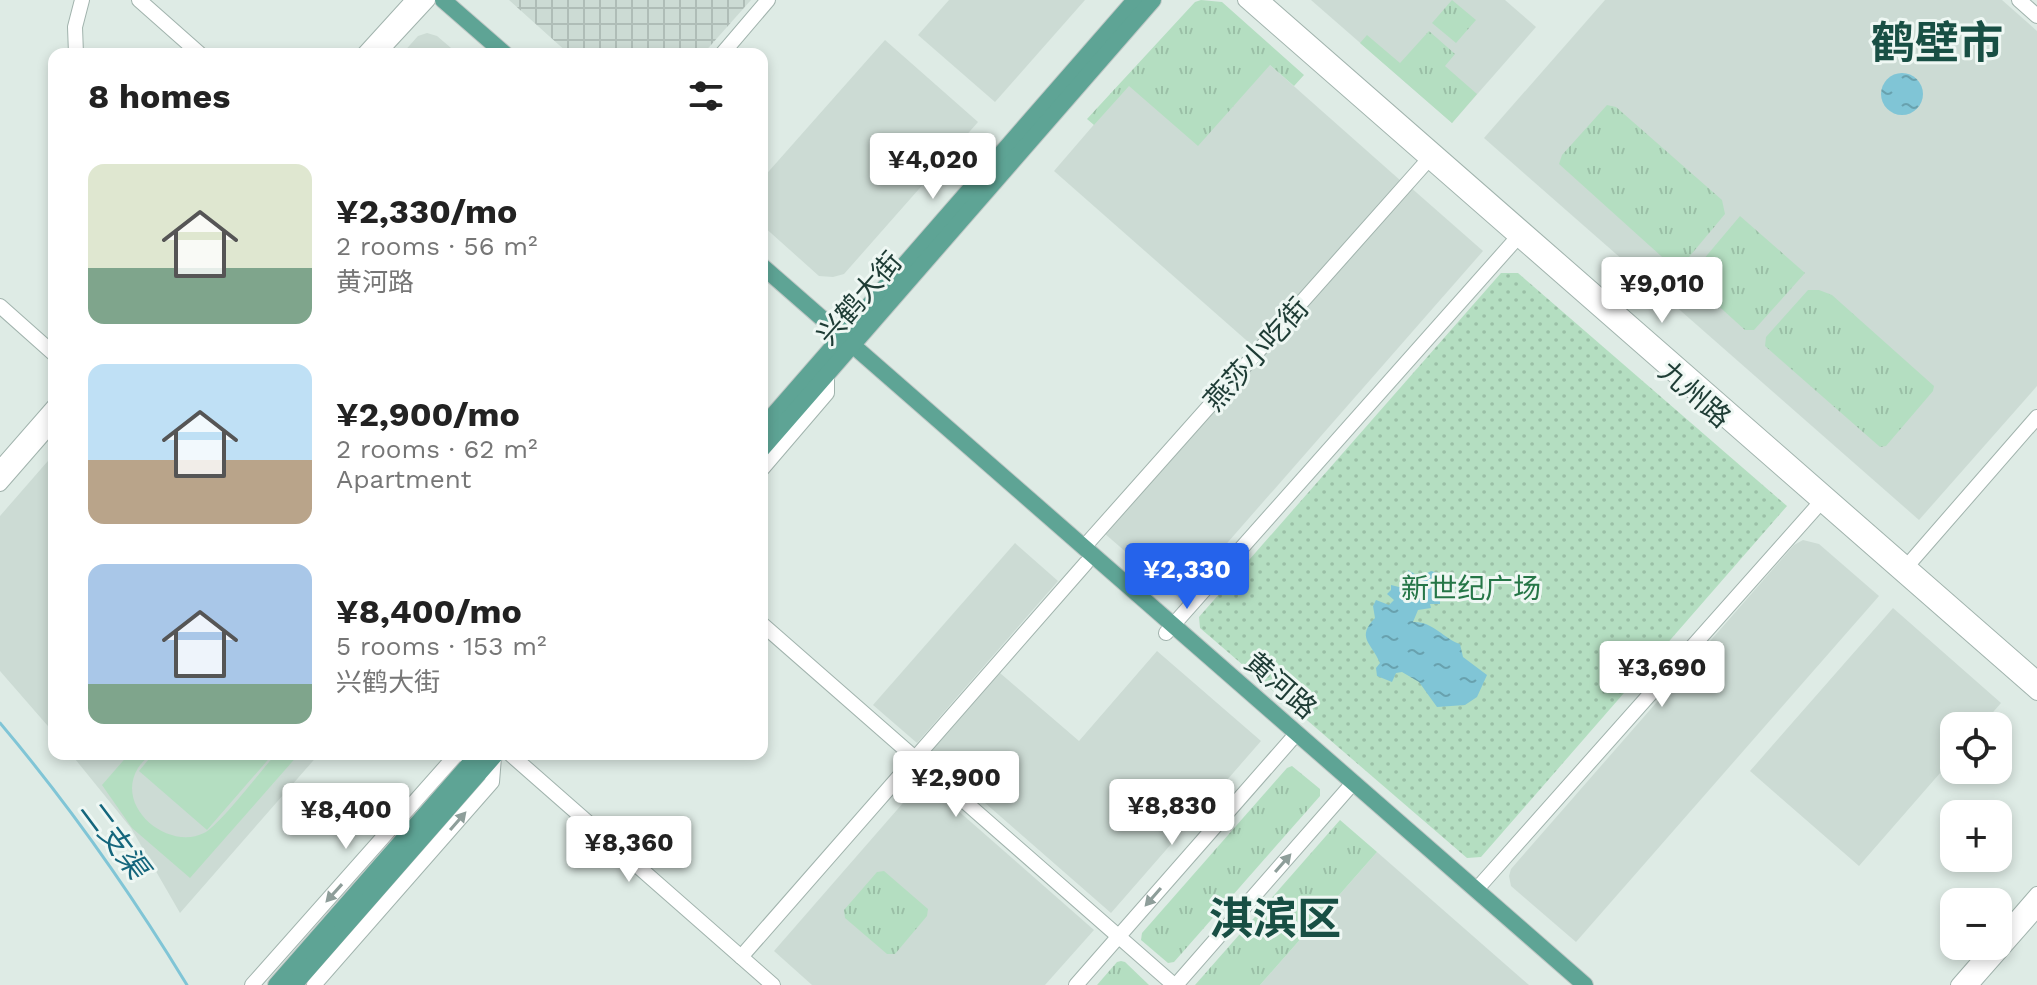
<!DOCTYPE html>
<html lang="en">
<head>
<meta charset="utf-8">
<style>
	:root { --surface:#fff; --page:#f6f6f6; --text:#222; --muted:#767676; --accent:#2563eb }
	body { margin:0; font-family:"Work Sans","Noto Sans SC",sans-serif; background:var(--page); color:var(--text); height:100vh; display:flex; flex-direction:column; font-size:30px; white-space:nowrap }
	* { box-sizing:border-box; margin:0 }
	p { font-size:26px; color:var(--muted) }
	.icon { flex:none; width:44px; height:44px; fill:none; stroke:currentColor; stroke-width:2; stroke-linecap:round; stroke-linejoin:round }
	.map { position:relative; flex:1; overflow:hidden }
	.sheet { position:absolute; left:48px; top:48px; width:720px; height:712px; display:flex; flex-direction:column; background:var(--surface); border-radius:16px; box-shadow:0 4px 12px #0003 }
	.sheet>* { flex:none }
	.controls { position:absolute; left:1940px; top:712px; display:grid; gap:16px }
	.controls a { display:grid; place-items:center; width:72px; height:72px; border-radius:16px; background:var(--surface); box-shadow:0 4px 12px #0003; font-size:40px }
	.price { position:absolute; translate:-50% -68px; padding:0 18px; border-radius:8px; background:#fff; color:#222; font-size:26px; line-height:52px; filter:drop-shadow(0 2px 4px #0008) }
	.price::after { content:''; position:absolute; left:50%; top:48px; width:24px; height:18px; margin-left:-12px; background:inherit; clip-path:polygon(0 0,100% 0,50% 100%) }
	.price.current { background:var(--accent); color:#fff }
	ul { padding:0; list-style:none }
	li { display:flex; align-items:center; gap:24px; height:200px; padding:0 40px }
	li span { display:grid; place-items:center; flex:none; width:224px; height:160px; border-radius:16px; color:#555 }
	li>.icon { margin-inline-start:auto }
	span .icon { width:96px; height:96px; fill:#fffc; stroke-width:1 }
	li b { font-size:34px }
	h2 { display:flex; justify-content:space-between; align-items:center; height:96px; padding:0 40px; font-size:34px }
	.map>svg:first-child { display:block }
	.built { fill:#ccdbd4 }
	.industrial { fill:url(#industrial-grid) }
	.grass { fill:url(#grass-tufts) }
	.park { fill:url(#park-dots) }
	.pitch { fill:#b4dec1 }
	.water { fill:url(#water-ripples) }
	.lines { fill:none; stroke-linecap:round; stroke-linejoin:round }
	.stream { stroke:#80c5d6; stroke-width:3 }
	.minor-casing { stroke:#a1b3ad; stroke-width:16 }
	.major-casing { stroke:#c0c8c6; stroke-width:18 }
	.minor { stroke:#fff; stroke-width:14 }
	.major { stroke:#5ea495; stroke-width:16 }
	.oneway { fill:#8e9e9a }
	.labels { text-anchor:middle; stroke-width:6; stroke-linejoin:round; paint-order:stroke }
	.street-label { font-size:28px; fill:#1e3c35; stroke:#eef7f3 }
	.park-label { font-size:28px; fill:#257647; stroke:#eef7f3 }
	.water-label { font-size:30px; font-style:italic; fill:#14667c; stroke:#eef7f3 }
	.town-label { font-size:44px; font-weight:bold; fill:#184f44; stroke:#eef7f3 }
</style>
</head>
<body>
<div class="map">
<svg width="2037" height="985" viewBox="0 0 2037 985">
	<defs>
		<pattern id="industrial-grid" width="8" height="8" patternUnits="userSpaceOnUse" patternTransform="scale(2)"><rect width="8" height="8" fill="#ccdbd4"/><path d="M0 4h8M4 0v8" fill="none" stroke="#afbdb7"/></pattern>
		<pattern id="grass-tufts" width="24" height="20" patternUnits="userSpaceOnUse" patternTransform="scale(2)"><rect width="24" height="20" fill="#b4dec1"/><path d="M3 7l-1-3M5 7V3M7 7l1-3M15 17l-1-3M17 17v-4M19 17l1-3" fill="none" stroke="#9abfa6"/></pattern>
		<pattern id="park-dots" width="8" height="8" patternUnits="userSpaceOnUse" patternTransform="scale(2)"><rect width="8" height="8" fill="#b4dec1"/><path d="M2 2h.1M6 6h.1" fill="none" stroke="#9abfa6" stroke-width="1.8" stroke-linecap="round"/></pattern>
		<pattern id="water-ripples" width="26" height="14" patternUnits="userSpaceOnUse" patternTransform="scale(2)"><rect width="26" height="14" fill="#80c5d6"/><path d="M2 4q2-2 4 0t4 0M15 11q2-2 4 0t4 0" fill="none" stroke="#68a1ae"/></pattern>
	</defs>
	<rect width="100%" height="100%" fill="#deebe5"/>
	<!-- built -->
	<g class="built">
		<polygon points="949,0 1085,0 995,102 918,35"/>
		<polygon points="1311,0 1505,0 1536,27 1452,123"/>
		<polygon points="1605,0 2002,0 2037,31 2037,386 1919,520 1484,138"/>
		<polygon points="427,33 437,36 458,54 402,54 418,36"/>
		<polygon points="885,40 978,122 844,274 833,277 819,276 762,225 762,179"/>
		<polygon points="1270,65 1401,181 1254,347 1054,171 1128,85"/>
		<polygon points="1409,186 1483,251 1179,598 1104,533"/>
		<polygon points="54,454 54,733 0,671 0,516"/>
		<polygon points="1803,540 1819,544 1879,596 1576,942 1511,886 1509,876 1511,869 1794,545"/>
		<polygon points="1015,543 1058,581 917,743 873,705"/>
		<polygon points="1893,608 2001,703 1981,726 1954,726 1954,757 1859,866 1750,771"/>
		<polygon points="1157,651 1261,741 1111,913 929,754 1000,673 1079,741"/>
		<polygon points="71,754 319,754 180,913 131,828"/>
		<polygon points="923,780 1094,930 1045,985 812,985 774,951"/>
		<polygon points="1377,852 1529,985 1260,985"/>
	</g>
	<!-- industrial -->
	<polygon class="industrial" points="509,0 751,0 703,54 569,54"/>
	<!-- grass -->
	<g class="grass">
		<polygon points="1201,0 1222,2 1304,75 1294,86 1270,65 1198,146 1129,86 1094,125 1087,119 1195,2"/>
		<polygon points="1452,0 1476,20 1456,43 1432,23"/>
		<polygon points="1429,31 1455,54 1445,66 1477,94 1452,123 1360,43 1367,35 1400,63"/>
		<polygon points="1607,105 1616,107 1722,200 1725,214 1684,263 1671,265 1559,164 1562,155"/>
		<polygon points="1740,216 1805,273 1754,330 1745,330 1691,281 1692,273"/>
		<polygon points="1808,290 1819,290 1832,295 1934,386 1933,391 1886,446 1880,447 1765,346 1766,337"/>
		<polygon points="1292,766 1320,789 1320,796 1174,962 1168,963 1141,940 1142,933 1287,768"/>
		<polygon points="1340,820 1377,852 1260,985 1195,985"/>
		<polygon points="884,871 928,909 927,916 895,954 887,954 845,918 844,910 877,872"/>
		<polygon points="1121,961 1125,962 1149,985 1097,985 1117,962"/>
	</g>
	<!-- park -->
	<polygon class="park" points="1501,273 1518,273 1787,506 1481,857 1467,858 1200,628 1199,617"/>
	<!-- pitch -->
	<g class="pitch">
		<path d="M129,754h22c-4,4 -10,9 -13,14 -24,39 30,83 66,65 15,-7 58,-64 72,-79h23l-109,124 -58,-50 -30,-43z"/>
		<polygon points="153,754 273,754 207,830 139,771"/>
	</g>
	<!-- water -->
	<g class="water">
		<circle cx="1902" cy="94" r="21"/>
		<path d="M1408,570l12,7 11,-6 10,3v7l-9,-2 -2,3 6,11 4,1v10h-10l1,4 -13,2 -5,12c20,-1 31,17 47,22l3,13 24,18 -10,22 -12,8 -28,2 -18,-25 -17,-10 -6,1 -4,9 -15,-6 -1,-8 4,-5c-9,-21 -24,-25 -5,-45l-2,-12 3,-6 13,5 5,-5 -7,-6 4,-4v-5l12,3 7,-4z"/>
	</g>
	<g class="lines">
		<!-- stream -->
		<path class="stream" d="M0,723c70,83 131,170 187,262"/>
		<defs>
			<g id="minor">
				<polyline points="139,0 200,54"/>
				<polyline points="1245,0 2037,693"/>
				<polyline points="1262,0 2037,678"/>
				<polyline points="2019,0 2037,16"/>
				<polyline points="76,54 75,27 82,0"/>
				<polyline points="364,54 413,0"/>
				<polyline points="378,54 428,0"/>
				<polyline points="722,54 768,0"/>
				<polyline points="0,306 54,354"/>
				<polyline points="0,468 54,406"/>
				<polyline points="762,469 827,393 827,375"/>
				<polyline points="0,484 54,422"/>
				<polyline points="1084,547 1428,160"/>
				<polyline points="1908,565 2037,417"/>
				<polyline points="762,624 1174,985"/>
				<polyline points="1166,633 1517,238"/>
				<polyline points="510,754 773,985"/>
				<polyline points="1476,890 1820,503"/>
				<polyline points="1998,939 2037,894"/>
				<polyline points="741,957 1086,563"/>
				<polyline points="252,985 456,755 462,754"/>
				<polyline points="314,985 492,782 494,757"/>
				<polyline points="1076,985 1297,733"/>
				<polyline points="1176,985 1353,783"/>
				<polyline points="1958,985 1992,946"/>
				<polyline points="1971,985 2037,910"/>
			</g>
			<g id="major">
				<polyline points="443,0 505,54"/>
				<polyline points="762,266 1585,985"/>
				<polyline points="762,428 1135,0"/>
				<polyline points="762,449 1153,0"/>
				<polyline points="276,985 478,754"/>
				<polyline points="294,985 496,754"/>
			</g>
		</defs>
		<!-- minor casing -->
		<use href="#minor" class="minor-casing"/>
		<!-- major casing -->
		<use href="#major" class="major-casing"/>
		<!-- minor -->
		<use href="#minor" class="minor"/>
		<!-- major -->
		<use href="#major" class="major"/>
	</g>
	<!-- one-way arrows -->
	<defs><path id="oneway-solid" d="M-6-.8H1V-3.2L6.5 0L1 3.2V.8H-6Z" transform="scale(2)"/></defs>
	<g class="oneway">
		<use href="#oneway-solid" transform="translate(458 821) rotate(-49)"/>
		<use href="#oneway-solid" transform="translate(1283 863) rotate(-49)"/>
		<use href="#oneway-solid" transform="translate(334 893) rotate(132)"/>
		<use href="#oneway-solid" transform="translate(1153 897) rotate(131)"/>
	</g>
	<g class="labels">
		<!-- street labels -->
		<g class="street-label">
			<text transform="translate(859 298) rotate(-49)" y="10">兴鹤大街</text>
			<text transform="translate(1256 354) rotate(-48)" y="10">燕莎小吃街</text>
			<text transform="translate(1695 394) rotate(41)" y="10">九州路</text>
			<text transform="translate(1281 685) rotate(41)" y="10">黄河路</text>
		</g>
		<!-- park labels -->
		<g class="park-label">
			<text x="1471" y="598">新世纪广场</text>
		</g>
		<!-- water labels -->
		<g class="water-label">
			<text transform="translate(114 839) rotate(53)" y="10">二支渠</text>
		</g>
		<!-- town labels -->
		<g class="town-label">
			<text x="1937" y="58">鹤壁市</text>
			<text x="1275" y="934">淇滨区</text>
		</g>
	</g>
</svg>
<div class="controls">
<a><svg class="icon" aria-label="locate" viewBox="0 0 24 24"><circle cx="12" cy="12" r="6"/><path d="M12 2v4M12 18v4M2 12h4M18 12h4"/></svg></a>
<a>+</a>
<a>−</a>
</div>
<b class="price" style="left:933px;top:201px">¥4,020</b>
<b class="price" style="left:1662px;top:325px">¥9,010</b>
<b class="price current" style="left:1187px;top:611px">¥2,330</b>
<b class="price" style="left:1662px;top:709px">¥3,690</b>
<b class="price" style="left:956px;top:819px">¥2,900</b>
<b class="price" style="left:1172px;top:847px">¥8,830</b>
<b class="price" style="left:346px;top:851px">¥8,400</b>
<b class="price" style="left:629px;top:884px">¥8,360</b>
<section class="sheet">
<h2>8 homes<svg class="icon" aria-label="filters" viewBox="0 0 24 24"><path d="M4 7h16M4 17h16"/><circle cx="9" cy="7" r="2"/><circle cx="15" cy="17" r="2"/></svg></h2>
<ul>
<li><span style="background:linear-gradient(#dfe7d0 65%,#7fa58c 0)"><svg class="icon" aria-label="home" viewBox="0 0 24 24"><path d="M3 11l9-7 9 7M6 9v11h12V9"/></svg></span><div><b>¥2,330/mo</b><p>2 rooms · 56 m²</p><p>黄河路</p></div></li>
<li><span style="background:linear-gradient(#bfe0f5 60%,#b9a48a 0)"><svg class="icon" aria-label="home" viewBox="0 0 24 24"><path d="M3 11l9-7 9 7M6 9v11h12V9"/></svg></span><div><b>¥2,900/mo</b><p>2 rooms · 62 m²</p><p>Apartment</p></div></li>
<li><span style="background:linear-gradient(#a9c7e8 75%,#7fa58c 0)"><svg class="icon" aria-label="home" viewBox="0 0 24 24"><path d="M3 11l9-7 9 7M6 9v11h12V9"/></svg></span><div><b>¥8,400/mo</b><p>5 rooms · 153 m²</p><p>兴鹤大街</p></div></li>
</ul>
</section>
</div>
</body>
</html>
